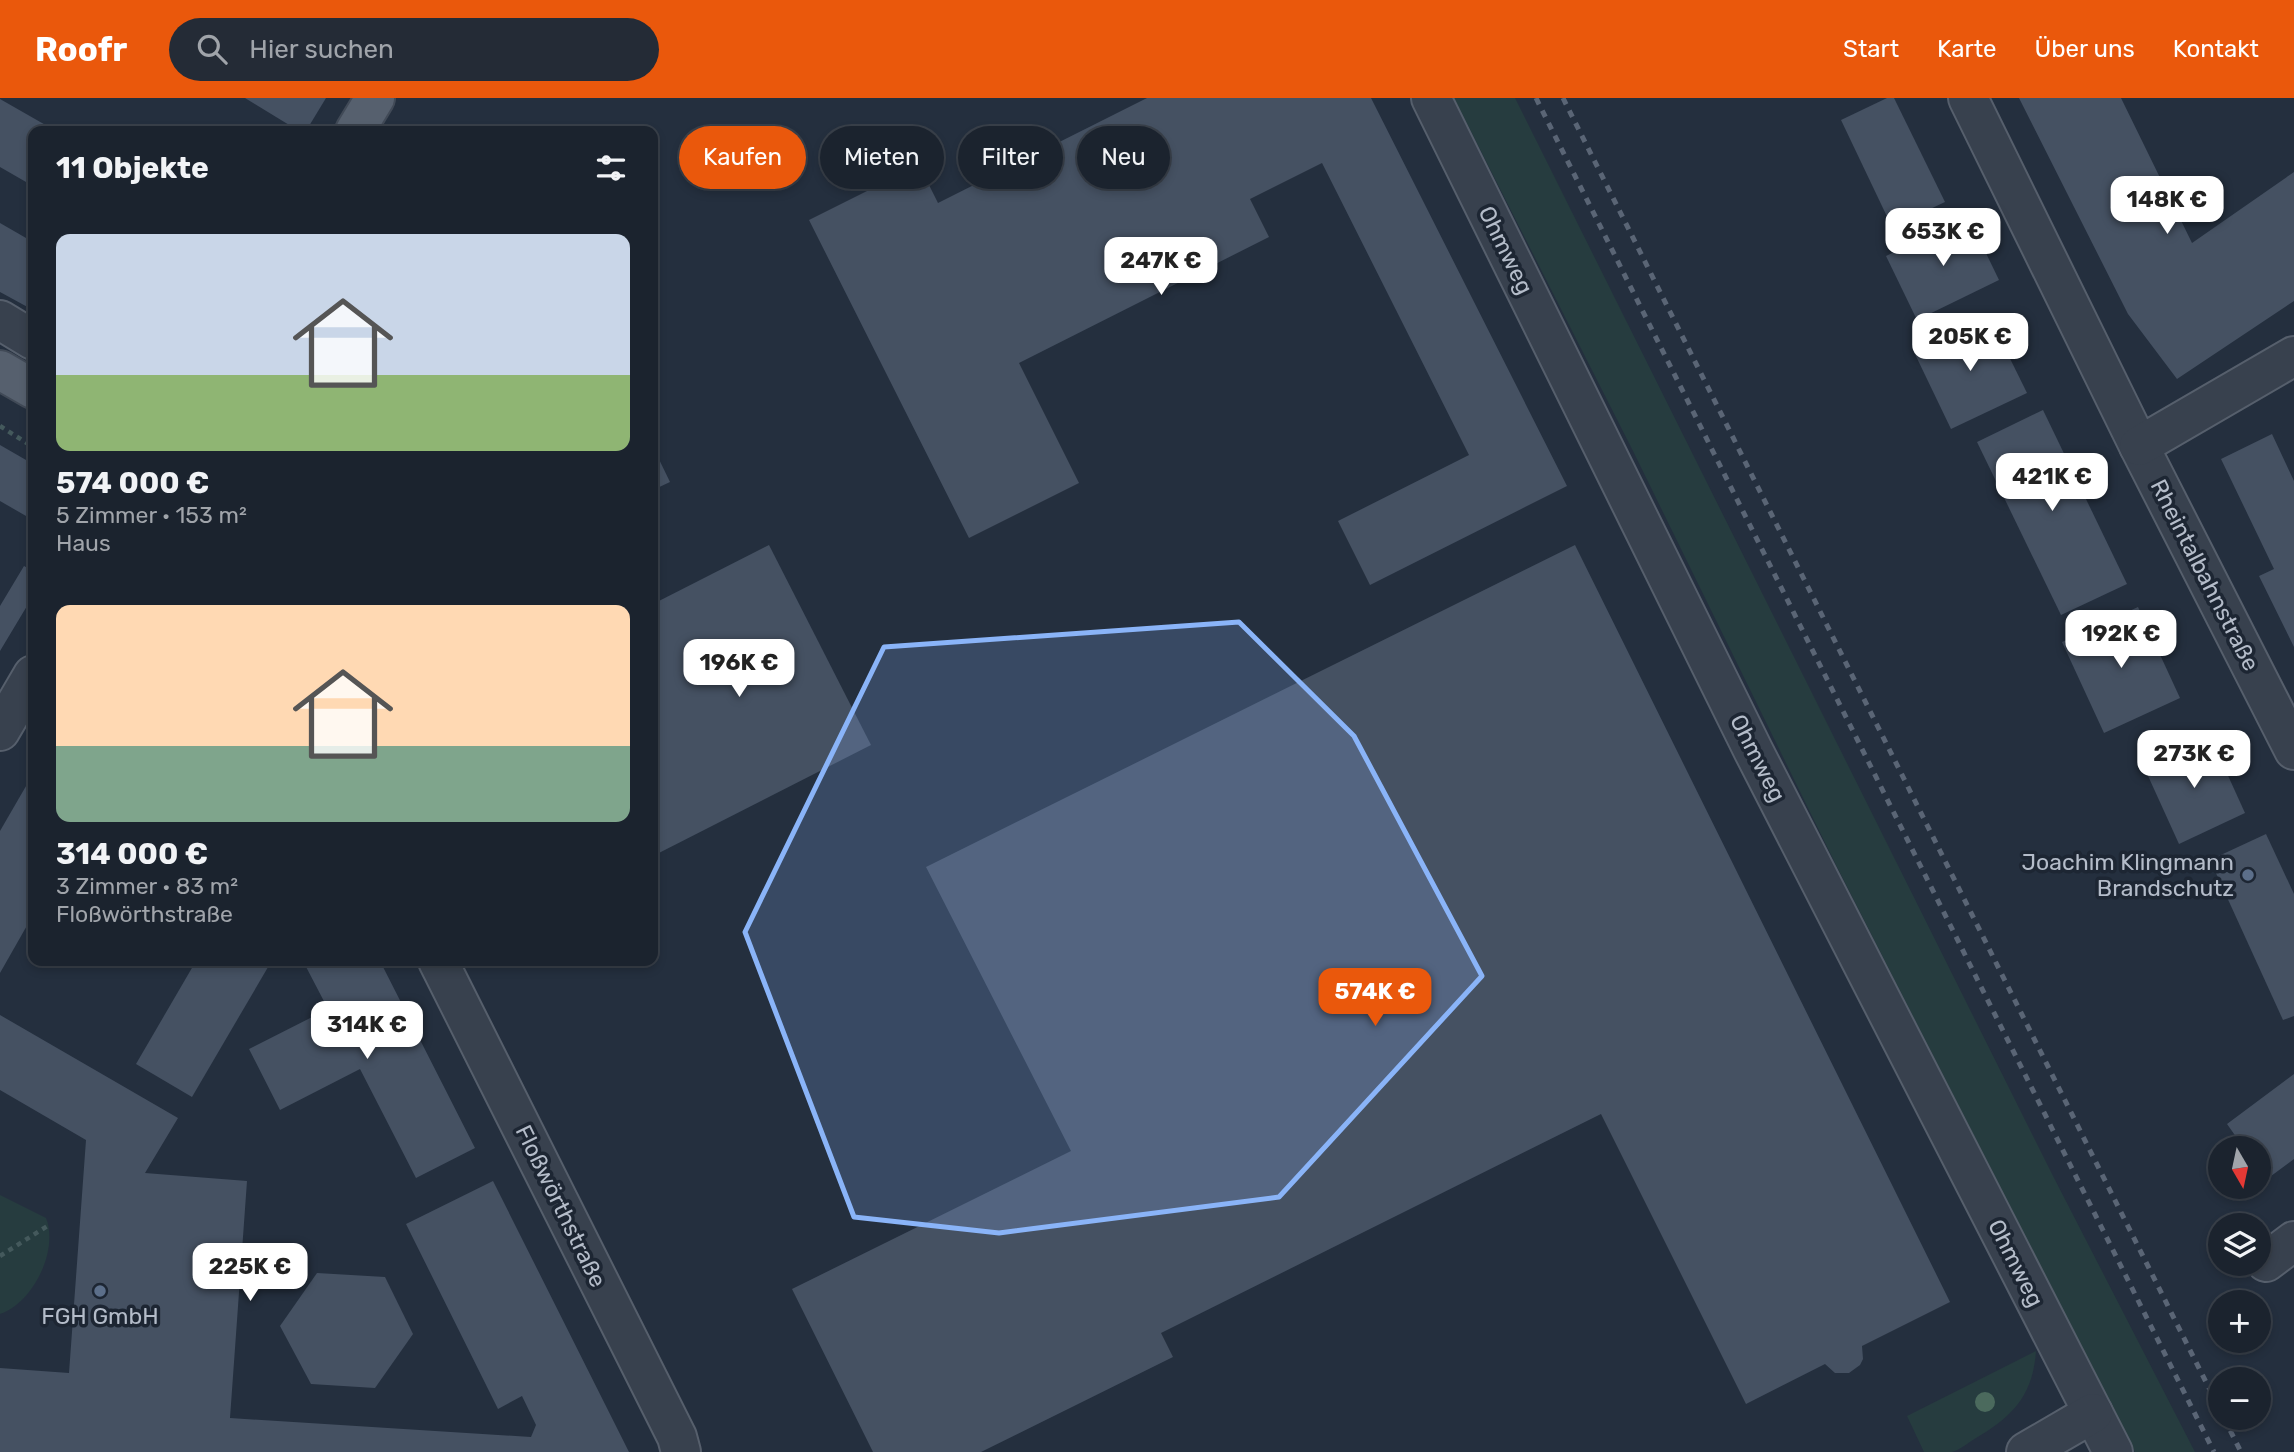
<!DOCTYPE html>
<html lang="de">
<head>
<meta charset="utf-8">
<style>
	:root { --surface:#1b232e; --page:#242b36; --text:#f1f3f6; --muted:#a0a4aa; --line:#39404a; --accent:#ea580c }
	body { margin:0; font-family:Rubik,sans-serif; background:var(--page); color:var(--text); height:100vh; display:flex; flex-direction:column; font-size:26px; white-space:nowrap }
	* { box-sizing:border-box; margin:0 }
	p { font-size:23px; color:var(--muted) }
	.icon { flex:none; width:38px; height:38px; fill:none; stroke:currentColor; stroke-width:2; stroke-linecap:round; stroke-linejoin:round }
	.map { position:relative; flex:1; overflow:hidden }
	.details { position:absolute; left:28px; top:28px; width:630px; height:840px; display:flex; flex-direction:column; background:var(--surface); border-radius:14px; box-shadow:0 4px 10px #0003,0 0 0 2px var(--line) }
	.details>* { flex:none }
	.banner { position:absolute; left:679px; top:28px; width:665px; height:63px; display:flex; gap:14px }
	.needle { width:46px; rotate:171deg }
	.controls { position:absolute; left:2208px; top:1038px; display:grid; gap:14px }
	.controls a { display:grid; place-items:center; width:63px; height:63px; border-radius:50%; background:var(--surface); box-shadow:0 4px 10px #0003,0 0 0 2px var(--line); font-size:35px }
	.price { position:absolute; translate:-50% -60px; padding:0 16px; border-radius:14px; background:#fff; color:#222; font-size:23px; line-height:46px; filter:drop-shadow(0 2px 4px #0008) }
	.price::after { content:''; position:absolute; left:50%; top:42px; width:21px; height:16px; margin-left:-10px; background:inherit; clip-path:polygon(0 0,100% 0,50% 100%) }
	.price.on { background:var(--accent); color:#fff }
	ul { padding:0; list-style:none }
	li { display:grid; align-content:center; gap:14px; height:371px; padding:0 28px }
	li span { display:grid; place-items:center; height:217px; border-radius:14px; color:#555 }
	li>.icon { margin-inline-start:auto }
	span .icon { width:126px; height:126px; fill:#fffc; stroke-width:1 }
	li b { font-size:30px }
	h2 { display:flex; justify-content:space-between; align-items:center; height:84px; padding:0 28px; font-size:30px }
	.chip { padding:0 24px; border-radius:32px; background:var(--surface); box-shadow:0 4px 10px #0003,0 0 0 2px var(--line); font-size:24px; line-height:63px }
	.chip.on { background:var(--accent); color:#fff }
	header { display:flex; align-items:center; gap:42px; box-sizing:border-box; height:98px; padding:0 35px; background:var(--accent); color:#fff }
	header strong { font-size:33px }
	nav { display:flex; gap:38px; margin-inline-start:auto; font-size:24px }
	.search { width:490px; height:63px; background:var(--page); display:flex; align-items:center; gap:18px; box-sizing:border-box; padding:0 24px; border-radius:38px; color:var(--muted); font-size:26px }
	.map>svg:first-child { display:block }
	.green { fill:#263c3f }
	.building { fill:#455162 }
	.lines { fill:none; stroke-linecap:round; stroke-linejoin:round }
	.minor-casing { stroke:#565f6c; stroke-width:42 }
	.major-casing { stroke:#414a57; stroke-width:42 }
	.path { stroke:#44595c; stroke-width:4.5; stroke-dasharray:5 5; stroke-linecap:butt }
	.minor { stroke:#38414e; stroke-width:38 }
	.major { stroke:#56606e; stroke-width:38 }
	.rail { stroke:#5a6575; stroke-width:5; stroke-dasharray:7 7; stroke-linecap:butt }
	.tree { fill:#4b6a5d }
	.marked { fill:#8ab4f8; fill-opacity:0.2; stroke:#8ab4f8; stroke-width:5; stroke-linejoin:round }
	.service-dot { fill:#5c6f8a; stroke:#1d2633; stroke-width:2.5 }
	.labels { text-anchor:middle; stroke-width:7; stroke-linejoin:round; paint-order:stroke }
	.street-label { font-size:23px; fill:#b4bcc9; stroke:#1d2633 }
	.poi-label { font-size:23px; fill:#b4bcc9; stroke:#1d2633; text-anchor:end }
</style>
</head>
<body>
<header>
<strong>Roofr</strong>
<div class="search"><svg class="icon" aria-label="search" viewBox="0 0 24 24"><circle cx="10" cy="10" r="6"/><path d="M15 15l6 6"/></svg>Hier suchen</div>
<nav><a>Start</a><a>Karte</a><a>Über uns</a><a>Kontakt</a></nav>
</header>
<div class="map">
<svg width="2294" height="1354" viewBox="0 0 2294 1354">
	<rect width="100%" height="100%" fill="#242f3e"/>
	<!-- green -->
	<g class="green">
		<polygon points="1454,0 1515,0 2052,1076 2195,1354 2135,1354 1837,769 1633,353"/>
		<path d="M0,1097l46,23c13,32 -13,85 -46,96z"/>
		<path d="M2036,1253c-3,44 -23,65 -60,87 -7,4 -16,12 -24,14 -8,0 -20,0 -28,0l-17,-36z"/>
	</g>
	<!-- building -->
	<g class="building">
		<polygon points="245,0 326,0 306,33 299,33"/>
		<polygon points="1147,0 1371,0 1567,388 1370,487 1338,423 1469,357 1322,65 1250,101 1269,139 1019,265 1079,385 969,440 809,122 919,67 938,105"/>
		<polygon points="1887,0 1894,0 1945,104 1892,129 1841,22"/>
		<polygon points="2019,0 2121,0 2192,145 2294,74 2294,203 2177,281 2128,216"/>
		<polygon points="0,1 56,33 33,33 33,88 0,69"/>
		<polygon points="1968,118 1999,182 1917,222 1886,158"/>
		<polygon points="0,125 33,144 33,212 0,194"/>
		<polygon points="1989,218 2027,295 1951,331 1914,254"/>
		<polygon points="2043,312 2127,486 2061,517 1977,344"/>
		<polygon points="2272,336 2294,383 2294,549 2259,478 2274,471 2221,361"/>
		<polygon points="0,347 33,366 33,422 0,403"/>
		<polygon points="653,349 670,384 653,392"/>
		<polygon points="769,447 871,647 653,758 653,506"/>
		<polygon points="1575,447 1950,1204 1862,1248 1863,1261 1860,1267 1849,1275 1835,1275 1825,1266 1746,1306 1601,1016 1161,1235 1173,1259 981,1354 873,1354 792,1191 1071,1053 926,769"/>
		<polygon points="24,468 33,473 33,498 0,553 0,508"/>
		<polygon points="2138,509 2180,600 2104,635 2062,544"/>
		<polygon points="2210,638 2245,715 2179,746 2144,669"/>
		<polygon points="33,676 33,817 0,875 0,733"/>
		<polygon points="2266,736 2294,796 2294,918 2283,922 2210,762"/>
		<polygon points="196,863 271,864 192,999 136,966"/>
		<polygon points="303,863 380,863 475,1050 416,1080 360,971 280,1012 249,951 328,911"/>
		<polygon points="0,917 178,1020 145,1075 247,1083 230,1320 531,1339 536,1327 522,1298 498,1311 406,1126 493,1083 629,1354 0,1354 0,1270 69,1275 86,1042 0,992"/>
		<polygon points="2294,976 2294,1061 2267,1081 2259,1071 2259,1050 2244,1050 2227,1026"/>
		<polygon points="317,1175 385,1179 413,1236 375,1290 311,1286 280,1228"/>
	</g>
	<g class="lines">
		<defs>
			<g id="minor">
				<polyline points="1431,0 1753,652 2113,1354"/>
				<polyline points="1968,0 2139,348 2294,652"/>
				<polyline points="0,222 33,242"/>
				<polyline points="2139,348 2294,258"/>
				<polyline points="0,633 33,577"/>
				<polyline points="438,863 677,1339 681,1354"/>
				<polyline points="2266,1164 2294,1143"/>
				<polyline points="2026,1354 2093,1315"/>
			</g>
			<g id="major">
				<polyline points="355,33 375,0"/>
				<polyline points="0,272 33,291"/>
			</g>
		</defs>
		<!-- minor casing -->
		<use href="#minor" class="minor-casing"/>
		<!-- major casing -->
		<use href="#major" class="major-casing"/>
		<!-- path -->
		<g class="path">
			<polyline points="0,328 33,349"/>
			<polyline points="0,1158 49,1127"/>
		</g>
		<!-- minor -->
		<use href="#minor" class="minor"/>
		<!-- major -->
		<use href="#major" class="major"/>
		<!-- rail -->
		<g class="rail">
			<polyline points="1536,0 2214,1354"/>
			<polyline points="1563,0 2221,1314"/>
			<polyline points="2224,1320 2241,1354"/>
		</g>
	</g>
	<!-- trees -->
	<circle class="tree" cx="1985" cy="1304" r="10"/>
	<!-- marked area -->
	<path class="marked" d="M1239,524l115,114 128,240 -203,221 -280,36 -145,-16 -109,-285 139,-285z"/>
	<!-- markers -->
	<g class="service-dot">
		<circle cx="2248" cy="777" r="7"/>
		<circle cx="100" cy="1193" r="7"/>
	</g>
	<g class="labels">
		<!-- street labels -->
		<g class="street-label">
			<text transform="translate(1506 152) rotate(64)" y="8">Ohmweg</text>
			<text transform="translate(2205 477) rotate(63)" y="8">Rheintalbahnstraße</text>
			<text transform="translate(1758 660) rotate(63)" y="8">Ohmweg</text>
			<text transform="translate(561 1108) rotate(64)" y="8">Floßwörthstraße</text>
			<text transform="translate(2016 1165) rotate(63)" y="8">Ohmweg</text>
		</g>
		<!-- poi labels -->
		<g class="poi-label">
			<text x="2234" y="772">Joachim Klingmann<tspan x="2234" dy="26">Brandschutz</tspan></text>
			<text x="100" y="1226" text-anchor="middle">FGH GmbH</text>
		</g>
	</g>
</svg>
<div class="controls">
<a><svg class="needle" viewBox="-14 -14 28 28"><path d="M0-13l5 13h-10z" fill="#e53935"/><path d="M0 13l5-13h-10z" fill="#a0a4aa"/></svg></a>
<a><svg class="icon" aria-label="layers" viewBox="0 0 24 24"><path d="M12 4l9 5-9 5-9-5zM3 14l9 5 9-5"/></svg></a>
<a>+</a>
<a>−</a>
</div>
<b class="price" style="left:2167px;top:138px">148K €</b>
<b class="price" style="left:1943px;top:170px">653K €</b>
<b class="price" style="left:1161px;top:199px">247K €</b>
<b class="price" style="left:1970px;top:275px">205K €</b>
<b class="price" style="left:2052px;top:415px">421K €</b>
<b class="price" style="left:2121px;top:572px">192K €</b>
<b class="price" style="left:739px;top:601px">196K €</b>
<b class="price" style="left:2194px;top:692px">273K €</b>
<b class="price on" style="left:1375px;top:930px">574K €</b>
<b class="price" style="left:367px;top:963px">314K €</b>
<b class="price" style="left:250px;top:1205px">225K €</b>
<div class="banner">
<a class="chip on">Kaufen</a>
<a class="chip">Mieten</a>
<a class="chip">Filter</a>
<a class="chip">Neu</a>
</div>
<section class="details">
<h2>11 Objekte<svg class="icon" aria-label="filters" viewBox="0 0 24 24"><path d="M4 7h16M4 17h16"/><circle cx="9" cy="7" r="2"/><circle cx="15" cy="17" r="2"/></svg></h2>
<ul>
<li><span style="background:linear-gradient(#c9d6e8 65%,#8fb573 0)"><svg class="icon" aria-label="home" viewBox="0 0 24 24"><path d="M3 11l9-7 9 7M6 9v11h12V9"/></svg></span><div><b>574 000 €</b><p>5 Zimmer · 153 m²</p><p>Haus</p></div></li>
<li><span style="background:linear-gradient(#ffd9b3 65%,#7fa58c 0)"><svg class="icon" aria-label="home" viewBox="0 0 24 24"><path d="M3 11l9-7 9 7M6 9v11h12V9"/></svg></span><div><b>314 000 €</b><p>3 Zimmer · 83 m²</p><p>Floßwörthstraße</p></div></li>
</ul>
</section>
</div>
</body>
</html>
